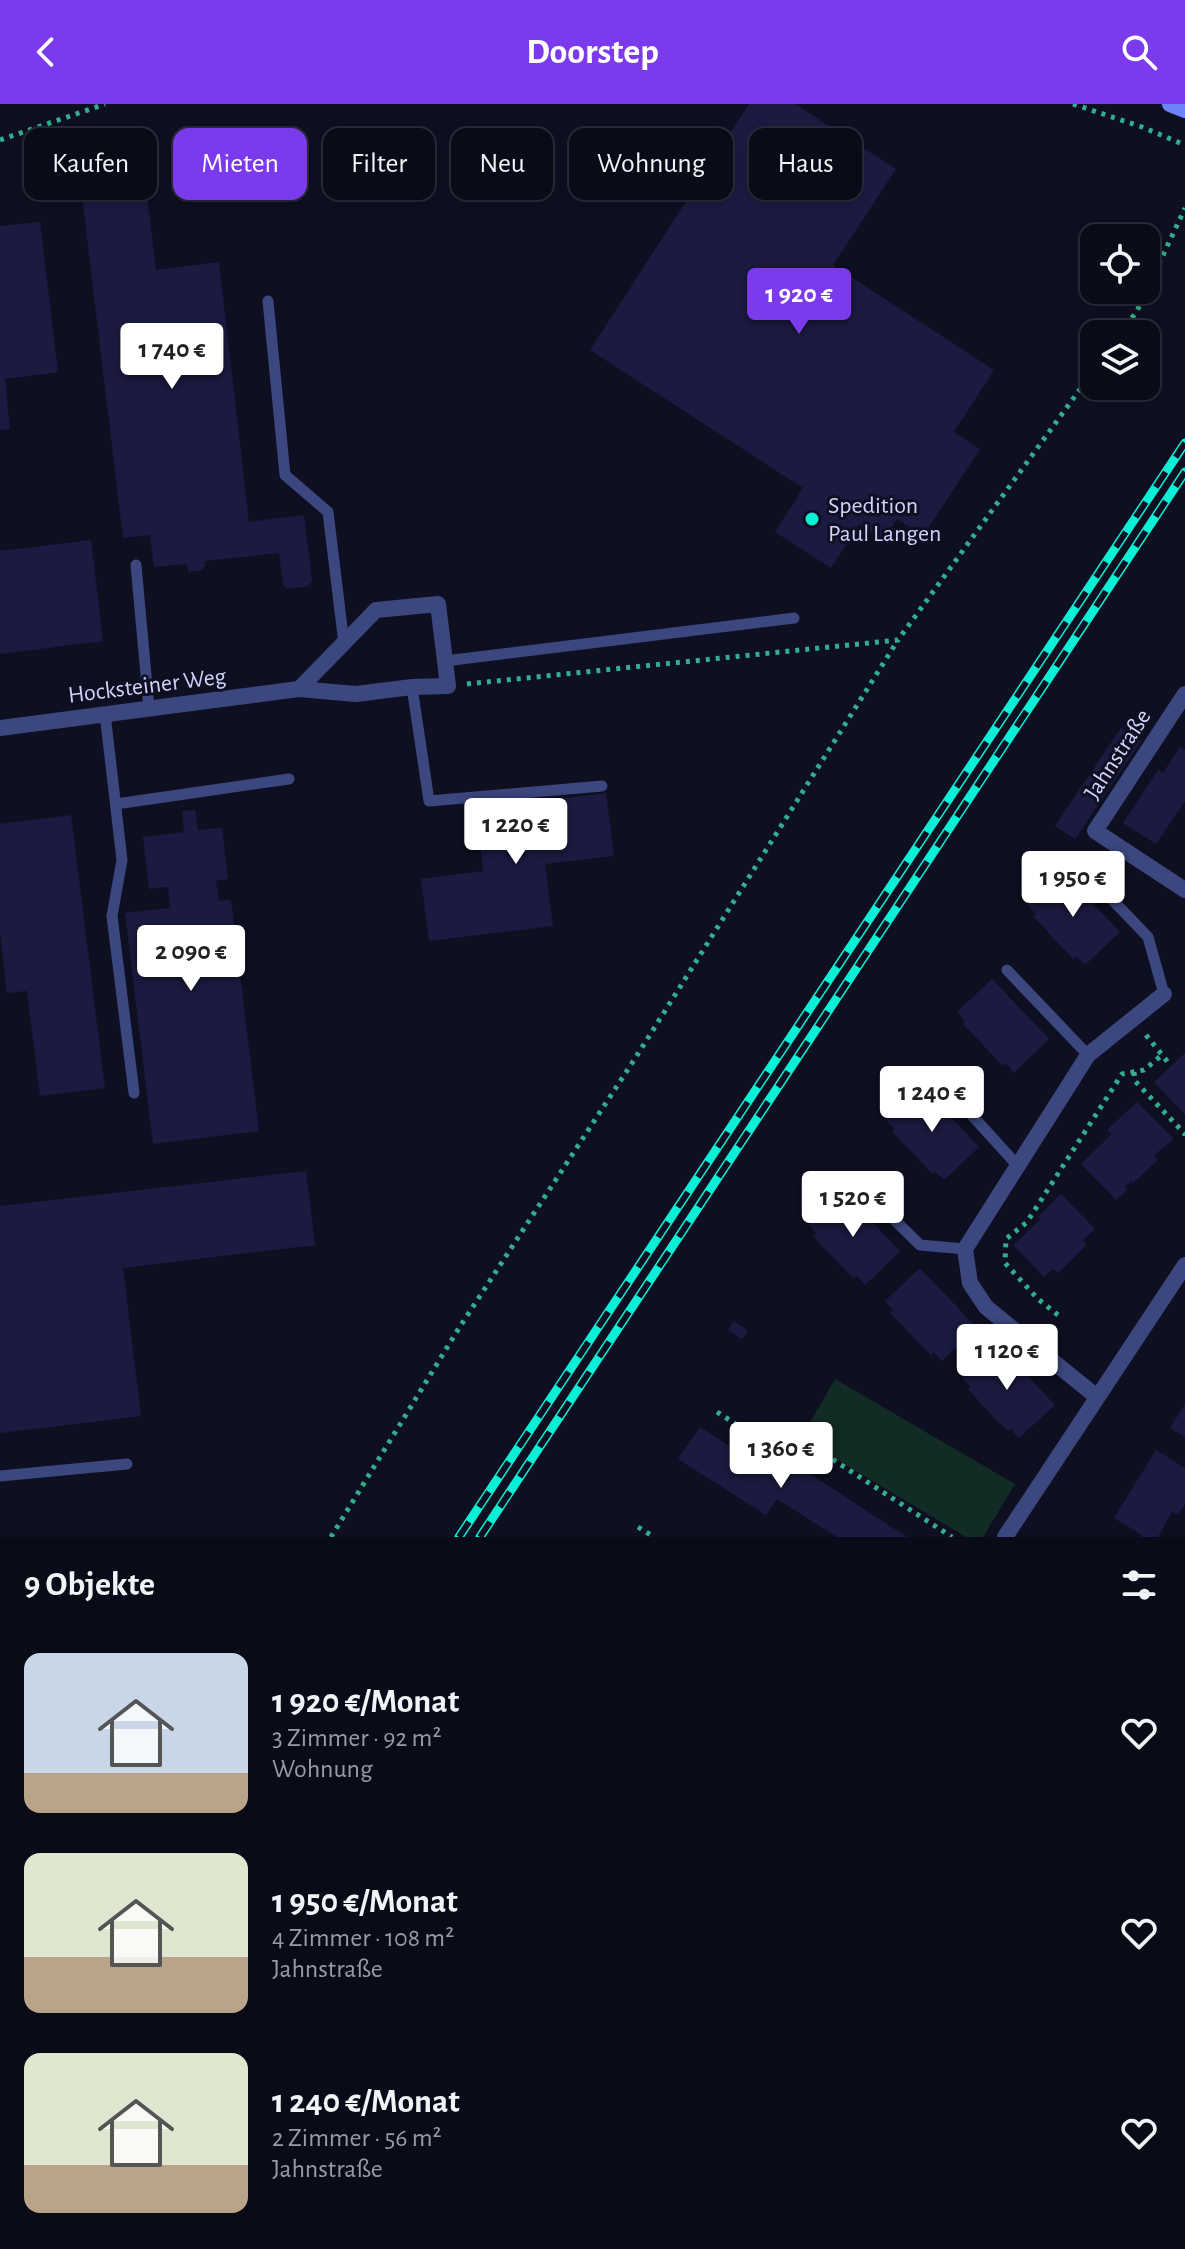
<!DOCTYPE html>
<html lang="de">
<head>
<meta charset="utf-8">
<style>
	:root { --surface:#0a0b19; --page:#131422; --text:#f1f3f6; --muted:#999ba2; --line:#2a2b38; --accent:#7c3aed }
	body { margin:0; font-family:"Alegreya Sans",sans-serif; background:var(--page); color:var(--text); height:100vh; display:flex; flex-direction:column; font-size:30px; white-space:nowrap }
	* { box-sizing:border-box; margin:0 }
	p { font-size:26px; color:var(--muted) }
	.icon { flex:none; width:44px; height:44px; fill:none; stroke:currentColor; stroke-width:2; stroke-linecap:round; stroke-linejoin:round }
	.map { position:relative; height:1433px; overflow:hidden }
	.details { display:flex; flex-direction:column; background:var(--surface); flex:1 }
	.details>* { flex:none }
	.hud { position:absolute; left:24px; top:24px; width:1138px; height:72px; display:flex; gap:16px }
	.fabs { position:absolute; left:1080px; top:120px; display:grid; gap:16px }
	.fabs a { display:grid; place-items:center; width:80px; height:80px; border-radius:16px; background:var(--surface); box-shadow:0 4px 12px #0003,0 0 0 2px var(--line); font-size:40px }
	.price { position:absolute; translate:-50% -68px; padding:0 18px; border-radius:8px; background:#fff; color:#222; font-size:26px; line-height:52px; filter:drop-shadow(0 2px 4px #0008) }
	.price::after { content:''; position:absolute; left:50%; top:48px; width:24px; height:18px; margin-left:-12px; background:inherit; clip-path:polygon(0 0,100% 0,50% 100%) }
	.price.active { background:var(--accent); color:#fff }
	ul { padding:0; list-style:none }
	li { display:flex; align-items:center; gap:24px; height:200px; padding:0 24px }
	li span { display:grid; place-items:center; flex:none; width:224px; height:160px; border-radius:16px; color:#555 }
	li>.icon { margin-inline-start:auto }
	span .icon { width:96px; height:96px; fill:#fffc; stroke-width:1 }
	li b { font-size:34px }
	h2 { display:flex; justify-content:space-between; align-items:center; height:96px; padding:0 24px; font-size:34px }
	.tag { padding:0 28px; border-radius:16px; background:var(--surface); box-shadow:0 4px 12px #0003,0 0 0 2px var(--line); font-size:28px; line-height:72px }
	.tag.active { background:var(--accent); color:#fff }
	header { display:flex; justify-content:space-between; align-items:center; height:104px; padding:0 24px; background:var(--accent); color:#fff; font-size:36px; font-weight:600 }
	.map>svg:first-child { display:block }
	.green { fill:#122b24 }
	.building { fill:#1b1b41 }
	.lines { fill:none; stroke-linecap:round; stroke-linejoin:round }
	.path { stroke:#33ae8d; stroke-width:5; stroke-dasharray:4 6; stroke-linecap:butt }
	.service { stroke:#3b477e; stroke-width:11 }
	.minor { stroke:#3b477e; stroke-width:16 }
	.secondary { stroke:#6b85f9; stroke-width:16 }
	.rail-casing { stroke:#0aefd6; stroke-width:9 }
	.rail { stroke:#0e0f21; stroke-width:6; stroke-dasharray:18; stroke-linecap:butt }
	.poi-dot { fill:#0aefd6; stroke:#0e0f21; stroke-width:3 }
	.labels { text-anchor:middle; stroke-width:6; stroke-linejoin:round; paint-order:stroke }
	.poi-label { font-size:24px; fill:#d0d4fd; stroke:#0e0f21; text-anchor:start }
	.street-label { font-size:24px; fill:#d0d4fd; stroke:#0e0f21 }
</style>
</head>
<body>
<header><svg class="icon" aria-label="back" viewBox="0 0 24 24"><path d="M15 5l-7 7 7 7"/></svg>Doorstep<svg class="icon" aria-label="search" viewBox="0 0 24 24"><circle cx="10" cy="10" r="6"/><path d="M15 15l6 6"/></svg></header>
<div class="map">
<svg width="1185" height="1433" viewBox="0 0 1185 1433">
	<rect width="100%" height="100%" fill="#0e0f21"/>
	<!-- green -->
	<polygon class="green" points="835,1275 1015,1380 983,1433 966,1433 801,1334"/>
	<!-- building -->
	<g class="building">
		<polygon points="749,0 795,0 896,65 833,161 994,266 954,328 980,345 923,432 897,415 883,436 859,420 831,464 775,428 803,384 590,246"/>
		<polygon points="142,51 156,166 219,158 249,418 304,411 312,477 308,482 287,485 283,481 279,449 205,457 205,462 202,466 188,468 187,460 154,463 150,431 123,434 78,59"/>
		<polygon points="40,118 58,268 5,275 10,325 0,326 0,122"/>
		<polygon points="91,436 103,537 0,550 0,447"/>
		<polygon points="1121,624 1141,637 1075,735 1055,722"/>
		<polygon points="1180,643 1185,646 1185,697 1156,740 1123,719 1158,666 1163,669"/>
		<polygon points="606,689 614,752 545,760 553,822 429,837 421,775 483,767 479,731 469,731 465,726 466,721 471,718 470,706"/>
		<polygon points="195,706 198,726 222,724 228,775 216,777 219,797 231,796 259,1027 153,1040 125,809 170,804 168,783 149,785 143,733 184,728 182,707"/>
		<polygon points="71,711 105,984 40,992 27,887 7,889 0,829 0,720"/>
		<polygon points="1062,767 1120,828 1085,861 1076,852 1073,855 1033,812 1036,810 1027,801"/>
		<polygon points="992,875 1049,935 1014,969 1006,959 1003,962 963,920 965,917 957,908"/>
		<polygon points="1185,949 1185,1011 1154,978"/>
		<polygon points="922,982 979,1043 944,1076 935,1067 933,1070 903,1039 892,1027 895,1025 886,1016"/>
		<polygon points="1137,998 1174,1035 1154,1051 1158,1056 1133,1079 1131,1077 1125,1083 1127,1086 1116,1096 1081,1060 1112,1030 1107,1026"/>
		<polygon points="306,1067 315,1141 123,1164 141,1312 0,1329 0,1102"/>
		<polygon points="843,1087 900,1147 865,1181 857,1172 854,1175 824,1144 813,1132 816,1129 808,1120"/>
		<polygon points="1061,1090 1095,1125 1083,1136 1087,1141 1058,1169 1053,1165 1044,1173 1013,1141 1041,1115 1038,1113"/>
		<polygon points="920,1164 977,1224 942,1257 934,1248 931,1251 920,1240 890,1209 893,1206 885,1197"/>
		<polygon points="734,1217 748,1227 742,1235 728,1226"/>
		<polygon points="997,1240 1055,1301 1019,1334 1011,1325 1008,1327 997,1317 968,1285 970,1282 962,1274"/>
		<polygon points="1185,1300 1185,1333 1170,1324"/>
		<polygon points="700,1323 787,1379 798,1362 907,1433 837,1433 777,1395 766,1411 678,1355"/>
		<polygon points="1156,1346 1185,1364 1185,1400 1178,1411 1172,1408 1158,1433 1142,1433 1142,1431 1114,1414"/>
	</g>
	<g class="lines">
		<!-- path -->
		<g class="path">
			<polyline points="1073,0 1142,23 1185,41"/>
			<polyline points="0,36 105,0"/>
			<polyline points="1120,230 1137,207 1185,104"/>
			<polyline points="467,580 898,536 1094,266"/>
			<polyline points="1146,931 1171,962"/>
			<polyline points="1134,968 1135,977 1185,1030 1185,1033"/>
			<polyline points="1058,1211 1038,1195 1005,1159 1006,1135 1027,1118 1122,970 1144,966 1162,951"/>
			<polyline points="717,1308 771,1343 812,1342 952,1433"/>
			<polyline points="638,1423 654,1433"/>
			<polyline points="331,1433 459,1224 636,953 898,536"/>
		</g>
		<!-- service -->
		<g class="service">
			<polyline points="268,197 285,371 328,408 344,540"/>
			<polyline points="136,461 149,604"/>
			<polyline points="445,557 794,514"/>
			<polyline points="412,583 429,697 602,682"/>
			<polyline points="105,610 122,756 112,812 134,989"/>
			<polyline points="116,700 289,675"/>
			<polyline points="1076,758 1148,833 1164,890"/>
			<polyline points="1007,866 1088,951"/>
			<polyline points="937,973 1018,1062"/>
			<polyline points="858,1080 920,1141 965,1145"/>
			<polyline points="0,1372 127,1360"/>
		</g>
		<!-- minor -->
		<g class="minor">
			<polyline points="1185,590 1095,727 1185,786"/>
			<polyline points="0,624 299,585 356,590 412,583 448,582 438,500 376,506 299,585"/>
			<polyline points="1097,1293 986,1203 970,1179 965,1145 1088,951 1164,890"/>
			<polyline points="1005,1433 1185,1161"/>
		</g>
		<!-- secondary -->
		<polyline class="secondary" points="1170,0 1185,6"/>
		<defs>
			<g id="rail">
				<polyline points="459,1433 1185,339"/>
				<polyline points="480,1433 1185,368"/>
			</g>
		</defs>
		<!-- rail casing -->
		<use href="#rail" class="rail-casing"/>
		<!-- rail -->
		<use href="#rail" class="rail"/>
	</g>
	<!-- markers -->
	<circle class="poi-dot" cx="812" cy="415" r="8"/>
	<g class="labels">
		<!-- poi labels -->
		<g class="poi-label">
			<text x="828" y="409">Spedition<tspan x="828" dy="28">Paul Langen</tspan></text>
		</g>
		<!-- street labels -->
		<g class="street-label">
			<text transform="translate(147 581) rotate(-7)" y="8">Hocksteiner Weg</text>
			<text transform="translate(1117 650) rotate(-57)" y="8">Jahnstraße</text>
		</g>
	</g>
</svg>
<div class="fabs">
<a><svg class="icon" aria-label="locate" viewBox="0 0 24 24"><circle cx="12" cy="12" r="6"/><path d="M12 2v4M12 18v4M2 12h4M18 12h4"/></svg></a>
<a><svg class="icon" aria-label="layers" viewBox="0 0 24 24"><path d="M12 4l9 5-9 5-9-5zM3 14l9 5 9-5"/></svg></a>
</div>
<b class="price active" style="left:799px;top:232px">1 920 €</b>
<b class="price" style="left:172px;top:287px">1 740 €</b>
<b class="price" style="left:516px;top:762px">1 220 €</b>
<b class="price" style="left:1073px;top:815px">1 950 €</b>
<b class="price" style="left:191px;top:889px">2 090 €</b>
<b class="price" style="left:932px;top:1030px">1 240 €</b>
<b class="price" style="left:853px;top:1135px">1 520 €</b>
<b class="price" style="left:1007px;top:1288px">1 120 €</b>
<b class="price" style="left:781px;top:1386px">1 360 €</b>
<div class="hud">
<a class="tag">Kaufen</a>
<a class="tag active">Mieten</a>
<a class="tag">Filter</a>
<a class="tag">Neu</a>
<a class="tag">Wohnung</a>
<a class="tag">Haus</a>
</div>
</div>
<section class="details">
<h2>9 Objekte<svg class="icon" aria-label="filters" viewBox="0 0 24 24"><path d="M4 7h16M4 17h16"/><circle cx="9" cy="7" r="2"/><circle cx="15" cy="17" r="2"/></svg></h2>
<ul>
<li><span style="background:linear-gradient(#c9d6e8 75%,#b9a48a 0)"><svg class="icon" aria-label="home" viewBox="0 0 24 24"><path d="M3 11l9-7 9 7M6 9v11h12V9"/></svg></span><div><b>1 920 €/Monat</b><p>3 Zimmer · 92 m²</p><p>Wohnung</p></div><svg class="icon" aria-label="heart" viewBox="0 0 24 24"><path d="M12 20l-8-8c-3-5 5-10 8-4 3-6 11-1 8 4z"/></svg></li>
<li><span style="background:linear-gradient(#dfe7d0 65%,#b9a48a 0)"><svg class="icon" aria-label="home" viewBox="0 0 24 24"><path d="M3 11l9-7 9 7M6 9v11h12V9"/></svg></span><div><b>1 950 €/Monat</b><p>4 Zimmer · 108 m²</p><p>Jahnstraße</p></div><svg class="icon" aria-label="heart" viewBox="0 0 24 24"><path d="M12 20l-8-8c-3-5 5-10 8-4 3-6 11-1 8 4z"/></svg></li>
<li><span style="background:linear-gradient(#dfe7d0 70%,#b9a48a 0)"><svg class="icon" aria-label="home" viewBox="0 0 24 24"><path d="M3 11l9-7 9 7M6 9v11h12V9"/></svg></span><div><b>1 240 €/Monat</b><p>2 Zimmer · 56 m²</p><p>Jahnstraße</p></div><svg class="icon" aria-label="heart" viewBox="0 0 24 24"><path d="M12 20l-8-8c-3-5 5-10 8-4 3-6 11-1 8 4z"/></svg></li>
</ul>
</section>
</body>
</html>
